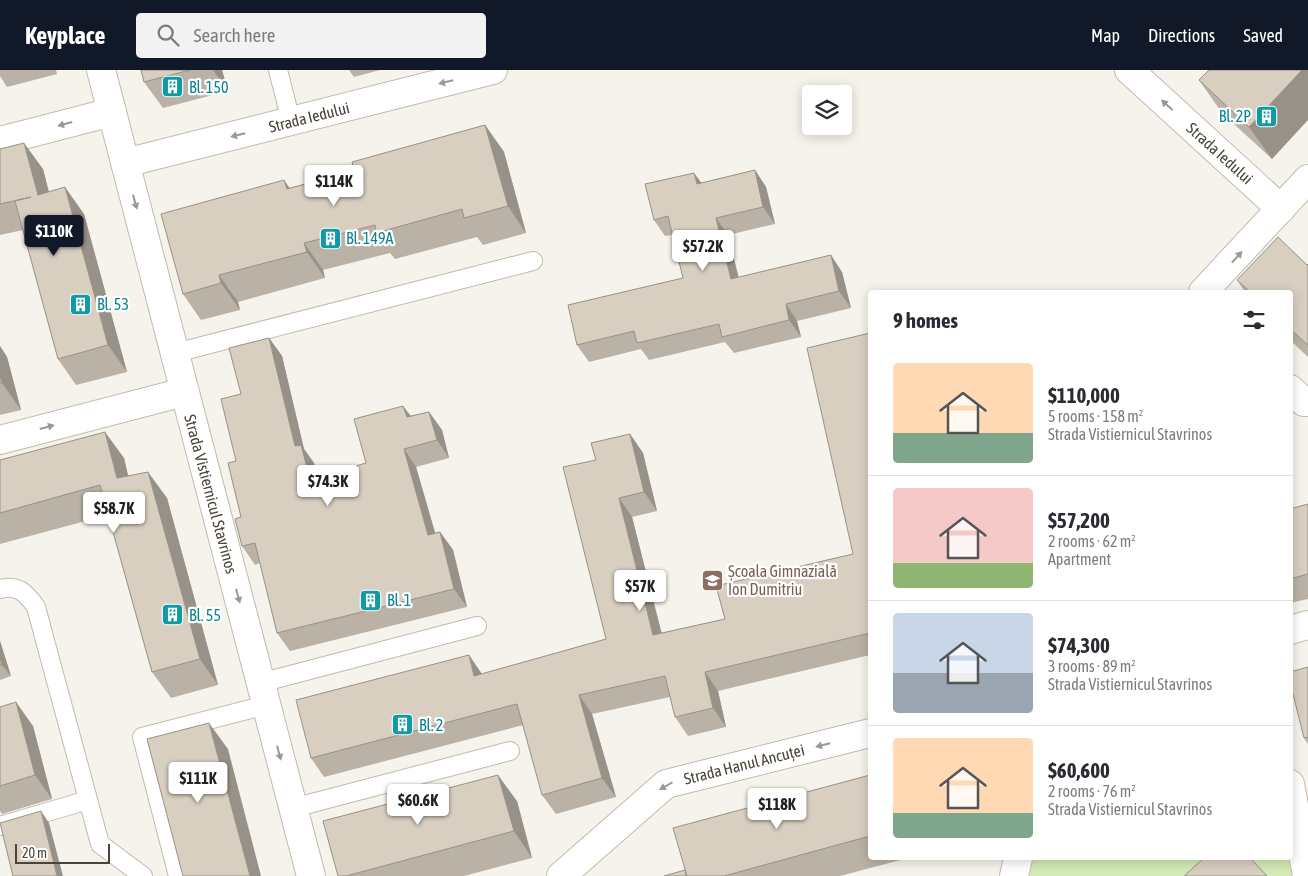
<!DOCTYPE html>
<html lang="en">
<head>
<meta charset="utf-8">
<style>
	:root { --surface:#fff; --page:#f2f2f3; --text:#2b2b33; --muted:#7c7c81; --line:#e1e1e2; --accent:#111827 }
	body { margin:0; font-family:"Asap Condensed",sans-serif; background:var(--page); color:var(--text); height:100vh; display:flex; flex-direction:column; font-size:19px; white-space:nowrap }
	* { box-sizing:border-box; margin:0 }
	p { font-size:16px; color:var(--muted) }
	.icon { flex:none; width:28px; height:28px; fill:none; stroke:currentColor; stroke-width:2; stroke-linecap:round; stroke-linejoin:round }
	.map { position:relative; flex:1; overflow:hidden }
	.drawer { position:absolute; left:868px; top:220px; width:425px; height:570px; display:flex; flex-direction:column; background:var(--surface); border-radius:5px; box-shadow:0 2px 12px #0003 }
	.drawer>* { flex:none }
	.fabs { position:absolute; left:802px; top:15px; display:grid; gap:10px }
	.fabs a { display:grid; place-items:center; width:50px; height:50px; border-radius:5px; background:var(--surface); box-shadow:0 2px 12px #0003; font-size:25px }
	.scale { position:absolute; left:15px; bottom:12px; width:95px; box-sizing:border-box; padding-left:5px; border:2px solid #4b4439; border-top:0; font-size:14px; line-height:18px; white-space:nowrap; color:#4b4439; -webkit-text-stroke:4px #fff; paint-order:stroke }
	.price { position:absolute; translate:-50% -42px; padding:0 11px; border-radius:5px; background:#fff; color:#222; font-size:16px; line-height:32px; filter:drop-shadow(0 1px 2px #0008) }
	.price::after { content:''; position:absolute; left:50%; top:30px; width:15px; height:11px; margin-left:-8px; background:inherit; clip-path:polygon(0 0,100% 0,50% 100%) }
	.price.on { background:var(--accent); color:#fff }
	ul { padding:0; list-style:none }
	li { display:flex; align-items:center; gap:15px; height:125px; padding:0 25px }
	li+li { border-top:1px solid var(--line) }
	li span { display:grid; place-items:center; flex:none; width:140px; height:100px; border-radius:5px; color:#555 }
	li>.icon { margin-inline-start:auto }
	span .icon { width:60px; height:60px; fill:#fffc; stroke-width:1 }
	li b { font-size:21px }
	h2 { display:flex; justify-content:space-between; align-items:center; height:60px; padding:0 25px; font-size:21px }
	header { display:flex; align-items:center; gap:30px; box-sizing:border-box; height:70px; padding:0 25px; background:var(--accent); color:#fff }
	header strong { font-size:24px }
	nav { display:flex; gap:28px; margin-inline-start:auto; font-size:18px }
	.search { width:350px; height:45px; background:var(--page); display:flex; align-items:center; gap:12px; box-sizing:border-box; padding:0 18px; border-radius:5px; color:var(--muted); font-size:19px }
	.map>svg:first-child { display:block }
	.green { fill:#d2eab5 }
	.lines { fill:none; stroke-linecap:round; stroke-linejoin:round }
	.lane-casing { stroke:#c2bbae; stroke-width:20 }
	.street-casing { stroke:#c2bbae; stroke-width:30 }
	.lane { stroke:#fff; stroke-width:18 }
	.street { stroke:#fff; stroke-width:28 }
	.wall { fill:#bab2a6 }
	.shaded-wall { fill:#979187 }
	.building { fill:#d8cfc1; stroke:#979187 }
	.oneway { fill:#9c9892 }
	.labels { text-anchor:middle; stroke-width:4.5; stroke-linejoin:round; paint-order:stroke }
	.culture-label { font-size:16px; fill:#0d838f; stroke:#fff; text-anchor:start }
	.street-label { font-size:16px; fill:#4b4439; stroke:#fff }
	.education-label { font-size:16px; fill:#785e54; stroke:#fff; text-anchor:start }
</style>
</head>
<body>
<header>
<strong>Keyplace</strong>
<div class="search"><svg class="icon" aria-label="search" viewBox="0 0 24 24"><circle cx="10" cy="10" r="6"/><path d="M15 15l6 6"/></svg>Search here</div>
<nav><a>Map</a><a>Directions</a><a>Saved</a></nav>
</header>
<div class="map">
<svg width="1308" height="806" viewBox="0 0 1308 806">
	<rect width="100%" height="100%" fill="#f6f3ec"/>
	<!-- green -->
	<g class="green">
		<polygon points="1018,788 1242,788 1222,806 1015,806"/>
		<polygon points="1245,788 1290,788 1306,806 1263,806"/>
	</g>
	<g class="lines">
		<defs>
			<g id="lane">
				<polyline points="278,0 291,51"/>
				<polyline points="175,283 533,191"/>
				<path d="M0,519c18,-5 26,4 36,18l64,237 43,32"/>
				<polyline points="260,613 477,556"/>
				<polyline points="293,738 510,681"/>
				<polyline points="0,756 88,730"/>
				<polyline points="178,806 142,667 266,635"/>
			</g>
			<g id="street">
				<polyline points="101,0 311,806"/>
				<polyline points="1129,0 1281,139"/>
				<polyline points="0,71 112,42"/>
				<polyline points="125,93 493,0"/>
				<polyline points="1203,222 1308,109"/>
				<polyline points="1290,319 1304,332 1308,332"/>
				<polyline points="0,370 184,322"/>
				<polyline points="1290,560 1308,555"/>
				<polyline points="1290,714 1307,806"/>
				<polyline points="561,806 666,714 870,663"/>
				<polyline points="1014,806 1018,788"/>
			</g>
		</defs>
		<!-- lane casing -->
		<use href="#lane" class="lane-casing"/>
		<!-- street casing -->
		<use href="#street" class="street-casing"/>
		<!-- lane -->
		<use href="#lane" class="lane"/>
		<!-- street -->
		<use href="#street" class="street"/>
	</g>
	<!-- wall -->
	<g class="wall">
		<polygon points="0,0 56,0 57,4 7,17 0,6"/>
		<polygon points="141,0 222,0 228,21 163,38 144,12"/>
		<polygon points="349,0 380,0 354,7"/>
		<polygon points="1308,0 1272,89 1222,43 1199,10"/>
		<polygon points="485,55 504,82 526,163 483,175 477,167 395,189 390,183 323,200 325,208 238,232 240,240 201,250 183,224 290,118 354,100"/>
		<polygon points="0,79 43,99 49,122 84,144 127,302 76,315 58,289 23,160 0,165"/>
		<polygon points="755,100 766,117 775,154 728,165 739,208 842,202 851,238 797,251 801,267 734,283 725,272 649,290 641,279 589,292 577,275 683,208 673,165 665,166 654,150 701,113"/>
		<polygon points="1308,194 1308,287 1290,270 1290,222 1245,222 1237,210 1307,195"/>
		<polygon points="870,263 870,585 718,621 726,657 688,666 675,647 670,627 592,644 616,727 556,744 542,725 523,655 324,707 311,688 482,604 606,569 596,390 630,364 643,383 657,441 632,447 661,563 725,549 853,484"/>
		<polygon points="269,268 282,286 304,379 314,393 318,407 366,393 403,336 411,346 429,342 442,360 449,388 416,397 435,463 440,462 453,480 467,537 290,581 277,563 260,493 255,495 242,476 241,447 236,391 241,324"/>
		<polygon points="0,276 7,287 21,340 0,345"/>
		<polygon points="124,388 128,406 167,428 218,615 171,628 152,602 108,445 0,474 0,390"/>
		<polygon points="1308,434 1308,529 1290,533 1290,439"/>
		<polygon points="0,571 11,606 0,610"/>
		<polygon points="1308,597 1308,674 1304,668"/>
		<polygon points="0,637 33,656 52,729 2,744 0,741"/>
		<polygon points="870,705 870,788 908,788 840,806 664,806 685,800"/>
		<polygon points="517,731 532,788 464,806 338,806"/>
	</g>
	<!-- shaded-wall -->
	<g class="shaded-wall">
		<polygon points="213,0 222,0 228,21"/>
		<polygon points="1302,0 1308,0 1308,50 1272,89 1249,57"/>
		<polygon points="485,55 504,82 526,163 508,136"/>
		<polygon points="24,73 43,99 56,151 38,125"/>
		<polygon points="755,100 766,117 775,154 763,137"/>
		<polygon points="694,103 706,119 697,114"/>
		<polygon points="284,110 303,137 287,119"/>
		<polygon points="65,117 84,144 127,302 108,275"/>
		<polygon points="716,148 728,165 743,226 731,209"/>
		<polygon points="304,173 323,200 325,208 307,182"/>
		<polygon points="831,185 842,202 851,238 839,221"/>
		<polygon points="219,205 238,232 240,240 221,213"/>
		<polygon points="786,234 797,251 801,267 789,250"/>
		<polygon points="269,268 282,286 304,379 314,393 323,427 310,409 295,376"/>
		<polygon points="0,276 7,287 21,340 2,313 0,305"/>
		<polygon points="403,336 416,354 407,347"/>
		<polygon points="429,342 442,360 449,388 437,370"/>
		<polygon points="105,362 124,388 135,435 117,408"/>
		<polygon points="630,364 643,383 657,441 644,422"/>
		<polygon points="404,379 416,397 441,483 428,465"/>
		<polygon points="148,402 167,428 218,615 200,589"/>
		<polygon points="619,428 632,447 667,584 653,565"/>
		<polygon points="440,462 453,480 467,537 454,519"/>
		<polygon points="0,571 11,606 2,595 0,587"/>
		<polygon points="469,585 482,604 488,625 474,606"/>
		<polygon points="705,602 718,621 726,657 713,638"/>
		<polygon points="579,625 592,644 616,727 602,708"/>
		<polygon points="16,632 33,656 52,729 35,705"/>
		<polygon points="209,653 228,679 261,806 250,806"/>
		<polygon points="498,705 517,731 532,788 514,761"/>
		<polygon points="41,741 49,753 63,806 57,806"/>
	</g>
	<!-- building -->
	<g class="building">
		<polygon points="141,0 190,0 144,12"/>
		<polygon points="1209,0 1302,0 1249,57 1199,10"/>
		<polygon points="485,55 508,136 464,148 462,139 376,163 375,155 304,173 307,182 219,205 221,213 183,224 161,144 284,110 287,119 320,110 354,100 352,92"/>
		<polygon points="24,73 38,125 65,117 108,275 58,289 15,131 31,127 0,134 0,79"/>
		<polygon points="755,100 763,137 716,148 731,209 831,185 839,221 786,234 789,250 722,267 719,254 637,273 634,261 577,275 568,235 683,208 668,146 654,150 645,114 694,103 697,114"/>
		<polygon points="1278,167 1307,195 1308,194 1308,275 1290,259 1290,222 1250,222 1237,210"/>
		<polygon points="870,263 870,563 705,602 713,638 675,647 665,606 579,625 602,708 542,725 517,634 311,688 296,630 469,585 474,606 606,569 563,397 596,390 591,373 630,364 644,422 619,428 653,565 725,549 716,516 853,484 807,278"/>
		<polygon points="269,268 295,376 301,375 310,409 366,393 354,349 403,336 407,347 429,342 437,370 404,379 428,465 440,462 454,519 277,563 255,473 242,476 235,449 241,447 228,393 236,391 221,329 241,324 229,278"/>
		<polygon points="0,305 2,313 0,314"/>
		<polygon points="105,362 117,408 148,402 200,589 152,602 100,415 0,443 0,390"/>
		<polygon points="1308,434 1308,504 1290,509 1290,439"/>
		<polygon points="0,587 2,595 0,595"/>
		<polygon points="1308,597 1308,667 1304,668 1290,612 1290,602"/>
		<polygon points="16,632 35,705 0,716 0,637"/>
		<polygon points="209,653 250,806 183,806 147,669"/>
		<polygon points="498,705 514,761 346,806 338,806 323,751"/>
		<polygon points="870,705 870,766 724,806 687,806 673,758"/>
		<polygon points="41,741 57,806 13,806 0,753"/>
		<polygon points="1204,788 1250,788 1267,806 1184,806"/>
		<polygon points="685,800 686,806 664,806"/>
	</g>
	<!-- one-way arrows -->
	<defs><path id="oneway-solid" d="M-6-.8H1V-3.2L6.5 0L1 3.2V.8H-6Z" transform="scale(1.25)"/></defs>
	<g class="oneway">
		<use href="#oneway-solid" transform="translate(446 12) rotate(166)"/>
		<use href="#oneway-solid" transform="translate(1167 35) rotate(-138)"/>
		<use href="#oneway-solid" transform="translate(65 54) rotate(165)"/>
		<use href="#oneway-solid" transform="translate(238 65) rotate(166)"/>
		<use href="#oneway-solid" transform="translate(135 132) rotate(75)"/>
		<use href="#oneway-solid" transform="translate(1237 187) rotate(-47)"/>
		<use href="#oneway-solid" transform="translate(47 357) rotate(-15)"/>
		<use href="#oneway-solid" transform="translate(238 526) rotate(75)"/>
		<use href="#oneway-solid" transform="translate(823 675) rotate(166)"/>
		<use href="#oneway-solid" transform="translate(279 683) rotate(75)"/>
		<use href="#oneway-solid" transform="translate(666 716) rotate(150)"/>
	</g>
	<!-- icons -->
	<defs>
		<symbol id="building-square" viewBox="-11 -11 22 22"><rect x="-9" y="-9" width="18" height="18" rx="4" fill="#0f9aa8" stroke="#fff"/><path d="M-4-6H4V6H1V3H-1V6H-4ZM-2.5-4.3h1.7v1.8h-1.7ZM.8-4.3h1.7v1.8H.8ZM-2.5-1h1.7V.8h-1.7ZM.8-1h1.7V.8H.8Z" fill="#fff"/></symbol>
		<symbol id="school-square" viewBox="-11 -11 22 22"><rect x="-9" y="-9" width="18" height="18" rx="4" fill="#8d6e63" stroke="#fff"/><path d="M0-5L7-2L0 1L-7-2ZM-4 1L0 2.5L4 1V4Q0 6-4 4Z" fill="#fff"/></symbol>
	</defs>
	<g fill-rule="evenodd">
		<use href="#building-square" x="160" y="4" width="25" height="25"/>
		<use href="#building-square" x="1254" y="34" width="25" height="25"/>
		<use href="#building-square" x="318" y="156" width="25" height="25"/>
		<use href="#building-square" x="68" y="222" width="25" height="25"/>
		<use href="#school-square" x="700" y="498" width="25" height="25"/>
		<use href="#building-square" x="358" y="518" width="25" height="25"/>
		<use href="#building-square" x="160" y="532" width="25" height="25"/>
		<use href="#building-square" x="390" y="642" width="25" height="25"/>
	</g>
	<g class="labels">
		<!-- culture labels -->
		<g class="culture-label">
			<text x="189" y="23">Bl. 150</text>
			<text x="1251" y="52" text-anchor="end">Bl. 2P</text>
			<text x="346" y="174">Bl. 149A</text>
			<text x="97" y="240">Bl. 53</text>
			<text x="387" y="536">Bl. 1</text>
			<text x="189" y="551">Bl. 55</text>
			<text x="419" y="661">Bl. 2</text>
		</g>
		<!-- street labels -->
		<g class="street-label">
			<text transform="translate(309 47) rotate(-14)" y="6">Strada Iedului</text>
			<text transform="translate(1220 83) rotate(42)" y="6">Strada Iedului</text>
			<text transform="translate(211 424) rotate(75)" y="6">Strada Vistiernicul Stavrinos</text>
			<text transform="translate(744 694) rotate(-14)" y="6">Strada Hanul Ancuței</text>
		</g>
		<!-- education labels -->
		<g class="education-label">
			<text x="728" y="507">Școala Gimnazială<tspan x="728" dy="18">Ion Dumitriu</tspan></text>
		</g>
	</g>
</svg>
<div class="fabs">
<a><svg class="icon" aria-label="layers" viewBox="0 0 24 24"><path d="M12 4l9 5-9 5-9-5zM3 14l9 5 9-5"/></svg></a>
</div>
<div class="scale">20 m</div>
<b class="price" style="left:334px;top:137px">$114K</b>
<b class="price on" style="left:54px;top:187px">$110K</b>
<b class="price" style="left:703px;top:202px">$57.2K</b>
<b class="price" style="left:328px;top:437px">$74.3K</b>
<b class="price" style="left:114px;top:464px">$58.7K</b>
<b class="price" style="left:640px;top:542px">$57K</b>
<b class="price" style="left:198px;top:734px">$111K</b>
<b class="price" style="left:418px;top:756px">$60.6K</b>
<b class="price" style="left:777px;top:760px">$118K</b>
<section class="drawer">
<h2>9 homes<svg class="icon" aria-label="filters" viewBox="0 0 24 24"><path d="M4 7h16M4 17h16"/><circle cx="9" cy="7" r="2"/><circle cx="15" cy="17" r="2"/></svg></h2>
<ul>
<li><span style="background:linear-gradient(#ffd9b3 70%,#7fa58c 0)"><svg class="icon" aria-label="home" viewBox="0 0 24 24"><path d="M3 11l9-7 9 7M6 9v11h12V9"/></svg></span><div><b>$110,000</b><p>5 rooms · 158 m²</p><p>Strada Vistiernicul Stavrinos</p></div></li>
<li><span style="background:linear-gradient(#f6c9c9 75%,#8fb573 0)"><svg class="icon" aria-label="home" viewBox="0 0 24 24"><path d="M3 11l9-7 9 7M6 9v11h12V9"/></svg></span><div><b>$57,200</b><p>2 rooms · 62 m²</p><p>Apartment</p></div></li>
<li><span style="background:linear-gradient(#c9d6e8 60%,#9aa5b1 0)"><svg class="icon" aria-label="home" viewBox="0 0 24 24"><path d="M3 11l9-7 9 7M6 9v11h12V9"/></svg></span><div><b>$74,300</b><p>3 rooms · 89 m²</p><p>Strada Vistiernicul Stavrinos</p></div></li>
<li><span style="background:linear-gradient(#ffd9b3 75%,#7fa58c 0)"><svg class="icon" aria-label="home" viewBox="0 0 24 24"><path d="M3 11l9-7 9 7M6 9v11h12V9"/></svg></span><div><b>$60,600</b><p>2 rooms · 76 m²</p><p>Strada Vistiernicul Stavrinos</p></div></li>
</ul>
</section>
</div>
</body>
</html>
